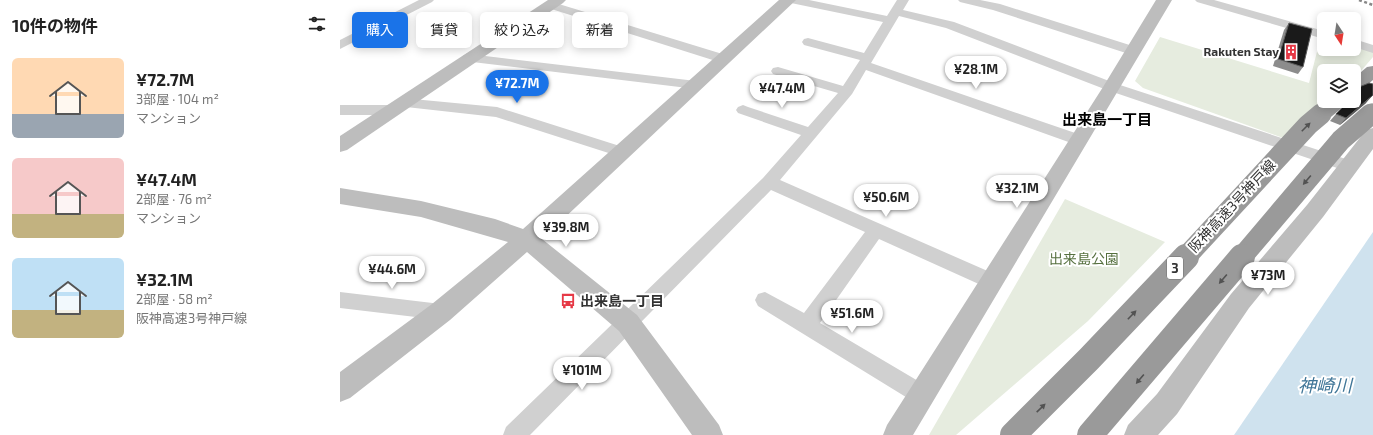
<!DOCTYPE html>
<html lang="ja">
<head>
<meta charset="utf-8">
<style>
	:root { --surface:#fff; --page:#f2f2f2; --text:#222; --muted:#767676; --accent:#1a73e8 }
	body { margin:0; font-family:"Exo 2","Noto Sans JP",sans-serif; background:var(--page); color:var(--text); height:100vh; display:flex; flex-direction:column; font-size:15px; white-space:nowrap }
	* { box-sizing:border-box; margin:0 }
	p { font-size:13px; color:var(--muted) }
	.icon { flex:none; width:22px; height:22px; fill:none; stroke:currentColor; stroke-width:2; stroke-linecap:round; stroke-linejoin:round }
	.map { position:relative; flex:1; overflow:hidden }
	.sheet { display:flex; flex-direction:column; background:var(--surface); width:340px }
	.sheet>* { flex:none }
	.top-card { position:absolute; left:12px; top:12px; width:380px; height:36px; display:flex; gap:8px }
	.needle { width:26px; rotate:168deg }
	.controls { position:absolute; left:977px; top:12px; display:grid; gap:8px }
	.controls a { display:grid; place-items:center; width:44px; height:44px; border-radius:6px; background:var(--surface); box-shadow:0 2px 10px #0003; font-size:20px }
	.price { position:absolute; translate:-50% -34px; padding:0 9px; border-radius:14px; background:#fff; color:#222; font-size:13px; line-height:26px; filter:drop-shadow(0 1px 2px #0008) }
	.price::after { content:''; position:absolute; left:50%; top:24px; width:12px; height:9px; margin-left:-6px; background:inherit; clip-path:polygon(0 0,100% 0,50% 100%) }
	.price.selected { background:var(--accent); color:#fff }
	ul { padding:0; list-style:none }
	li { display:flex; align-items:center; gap:12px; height:100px; padding:0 12px }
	li span { display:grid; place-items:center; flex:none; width:112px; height:80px; border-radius:6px; color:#555 }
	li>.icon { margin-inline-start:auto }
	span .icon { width:48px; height:48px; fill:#fffc; stroke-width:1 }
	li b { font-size:17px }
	h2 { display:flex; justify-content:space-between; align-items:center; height:48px; padding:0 12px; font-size:17px }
	.chip { padding:0 14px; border-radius:6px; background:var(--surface); box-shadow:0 2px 10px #0003; font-size:14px; line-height:36px }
	.chip.selected { background:var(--accent); color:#fff }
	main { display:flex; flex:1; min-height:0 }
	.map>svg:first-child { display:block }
	.green { fill:#e6ecdf }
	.water { fill:#cfe2ee }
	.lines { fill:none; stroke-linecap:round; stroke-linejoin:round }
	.street { fill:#d0d0d0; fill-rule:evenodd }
	.secondary { fill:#bdbdbd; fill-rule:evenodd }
	.highway { fill:#9a9a9a; fill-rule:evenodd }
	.rail { stroke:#888; stroke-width:2.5; stroke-dasharray:3 2.5; stroke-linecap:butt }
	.highway-bridge-far2 { stroke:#9a9a9a; stroke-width:17 }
	.highway-bridge-far1 { stroke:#9a9a9a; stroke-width:21 }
	.highway-bridge { stroke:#9a9a9a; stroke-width:26 }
	.wall { fill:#8c8c8c }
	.shaded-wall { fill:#5f5f5f }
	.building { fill:#1a1a1a; stroke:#5f5f5f }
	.oneway { fill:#525252 }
	.labels { text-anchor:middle; stroke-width:4; stroke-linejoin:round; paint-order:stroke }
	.far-poi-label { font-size:12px; font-weight:bold; fill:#333; stroke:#fff; text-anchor:end }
	.shield { fill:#fff; stroke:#707070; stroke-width:1 }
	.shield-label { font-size:13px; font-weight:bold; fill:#333 }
	.street-label { font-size:14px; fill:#333; stroke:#fff }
	.park-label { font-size:14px; fill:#56703f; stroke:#fff }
	.poi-label { font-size:14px; font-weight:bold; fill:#333; stroke:#fff; text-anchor:start }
	.neighbourhood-label { font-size:15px; font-weight:bold; fill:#000; stroke:#fff }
	.near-water-label { font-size:18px; font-style:italic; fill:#3f7597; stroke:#fff }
</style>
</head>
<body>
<main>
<section class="sheet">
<h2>10件の物件<svg class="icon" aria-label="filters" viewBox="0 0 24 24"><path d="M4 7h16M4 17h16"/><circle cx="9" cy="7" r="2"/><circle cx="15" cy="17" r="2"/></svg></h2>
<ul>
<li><span style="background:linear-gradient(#ffd9b3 70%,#9aa5b1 0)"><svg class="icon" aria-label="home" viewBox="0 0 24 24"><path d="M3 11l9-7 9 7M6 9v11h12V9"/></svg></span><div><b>¥72.7M</b><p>3部屋 · 104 m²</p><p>マンション</p></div></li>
<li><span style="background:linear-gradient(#f6c9c9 70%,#c2b280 0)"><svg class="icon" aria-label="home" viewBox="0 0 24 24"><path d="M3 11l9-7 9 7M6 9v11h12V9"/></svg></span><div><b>¥47.4M</b><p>2部屋 · 76 m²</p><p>マンション</p></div></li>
<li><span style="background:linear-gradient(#bfe0f5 65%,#c2b280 0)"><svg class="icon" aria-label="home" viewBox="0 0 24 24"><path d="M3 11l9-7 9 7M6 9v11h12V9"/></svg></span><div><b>¥32.1M</b><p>2部屋 · 58 m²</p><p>阪神高速3号神戸線</p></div></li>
</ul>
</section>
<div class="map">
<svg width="1033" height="435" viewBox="0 0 1033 435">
	<rect width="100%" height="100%" fill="#fff"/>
	<!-- green -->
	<g class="green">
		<polygon points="981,36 984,37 984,49 1014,49 1014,46 1033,51 1033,57 1014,79 1014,71 984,71 984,101 957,143 803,88 795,81 820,37 969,83"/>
		<polygon points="725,199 825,242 748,321 616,435 589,435"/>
	</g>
	<!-- water -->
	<polygon class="water" points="1033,232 1033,435 894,435"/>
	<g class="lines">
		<!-- street -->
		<g class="street">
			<polygon points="79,0 94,0 92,2 0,49 0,40"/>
			<polygon points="445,0 469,0 547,16 557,0 569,0 563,10 614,22 777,84 1015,162 1017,166 1015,170 1009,172 1003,170 767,90 606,28 559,16 531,63 744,136 747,140 744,144 739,145 734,144 526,70 512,94 440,180 659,276 661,282 659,288 652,290 539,239 480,323 590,388 593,395 590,402 582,405 574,402 418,306 415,300 418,294 425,292 464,313 525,232 431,190 190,435 163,435 166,427 423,178 461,135 398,113 396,110 398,107 403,105 408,107 468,127 498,93 433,74 431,71 433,68 438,67 503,86 520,60 464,45 462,42 464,39 468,38 524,53 543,22 451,3 447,2"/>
			<polygon points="618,0 640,0 660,4 799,48 800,51 799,54 789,54 653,10 620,2"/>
			<polygon points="855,0 874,0 984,31 984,39 857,2"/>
			<polygon points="209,1 389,56 391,59 389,62 379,62 205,7 203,5 205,3"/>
			<polygon points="1014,39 1033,45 1033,53 1014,47"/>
			<polygon points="129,54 356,81 361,82 363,85 361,88 356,89 124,61 122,58 124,55"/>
			<polygon points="62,98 157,107 286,148 289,152 286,156 281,157 156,117 57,106 55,103 57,100"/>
			<polygon points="0,105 51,105 56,107 58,110 56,113 51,115 0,115"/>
			<polygon points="0,292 101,304 108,306 111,312 108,318 101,320 0,308"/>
		</g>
		<!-- secondary -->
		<g class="secondary">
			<polygon points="208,0 226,0 223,3 7,150 0,152 0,136"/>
			<polygon points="439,0 456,0 202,239 297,315 379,425 383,435 352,435 279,331 187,252 110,320 10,398 0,402 0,372 92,304 168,242 81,217 0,204 0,188 81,201 155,219 183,229"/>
			<polygon points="816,0 832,0 573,435 543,435 547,425 763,87"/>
			<polygon points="1033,128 1033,149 983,217 909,308 837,414 818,435 784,435 788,425 817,394 891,294 967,205 1026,130"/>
		</g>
		<!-- highway -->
		<polygon class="highway" points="1033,66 1033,80 1020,91 1014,93 1014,78 1027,67"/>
		<!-- rail -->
		<polyline class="rail" points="1019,0 1033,5"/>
		<!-- highway-bridge-far2 -->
		<g class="highway-bridge-far2">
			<polyline points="980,115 997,101"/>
			<polyline points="1029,115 1033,112"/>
		</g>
		<!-- highway-bridge-far1 -->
		<g class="highway-bridge-far1">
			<polyline points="845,258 968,125 981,114"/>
			<polyline points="901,258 1001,140 1031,114"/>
		</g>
		<!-- highway-bridge -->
		<g class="highway-bridge">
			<polyline points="673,435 749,359 846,257"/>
			<polyline points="750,435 902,257"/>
		</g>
	</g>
	<!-- wall -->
	<g class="wall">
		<polygon points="949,23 963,67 958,74 933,66 944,30"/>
		<polygon points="1019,87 1026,103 1000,125 990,121 996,114 1006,104 1007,101 1014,101"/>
	</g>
	<!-- shaded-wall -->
	<polygon class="shaded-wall" points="1032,96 1026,103 1000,125 1006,118"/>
	<!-- building -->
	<g class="building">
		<polygon points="949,23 972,29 963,67 938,59"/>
		<polygon points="1014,77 1018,79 1019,87 1029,83 1033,84 1033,95 1032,96 1006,118 996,114 1009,101 1014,101"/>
	</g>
	<!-- one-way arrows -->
	<defs><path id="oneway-solid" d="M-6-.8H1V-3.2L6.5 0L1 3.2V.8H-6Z"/></defs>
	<g class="oneway">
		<use href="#oneway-solid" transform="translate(966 127) rotate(-45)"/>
		<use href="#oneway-solid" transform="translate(967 180) rotate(130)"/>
		<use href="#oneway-solid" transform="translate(883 279) rotate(130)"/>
		<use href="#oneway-solid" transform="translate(792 315) rotate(-46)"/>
		<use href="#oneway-solid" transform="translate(800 379) rotate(130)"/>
		<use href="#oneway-solid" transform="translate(701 408) rotate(-44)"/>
	</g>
	<!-- icons -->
	<defs>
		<symbol id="building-bare" viewBox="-9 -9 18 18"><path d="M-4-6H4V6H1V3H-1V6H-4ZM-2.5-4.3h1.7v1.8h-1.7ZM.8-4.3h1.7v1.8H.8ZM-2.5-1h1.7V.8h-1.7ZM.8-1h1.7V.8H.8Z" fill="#e63946" stroke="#fff" stroke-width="2.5" paint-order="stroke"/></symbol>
		<symbol id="bus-bare" viewBox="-9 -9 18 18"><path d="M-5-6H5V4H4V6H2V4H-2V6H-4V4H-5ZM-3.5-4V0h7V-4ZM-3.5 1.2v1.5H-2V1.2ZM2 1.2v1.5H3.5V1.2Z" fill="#e63946" stroke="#fff" stroke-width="2.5" paint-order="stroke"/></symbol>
	</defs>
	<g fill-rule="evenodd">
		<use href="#building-bare" x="940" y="41" width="22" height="22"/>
		<use href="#bus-bare" x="217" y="290" width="22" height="22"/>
	</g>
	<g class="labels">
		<!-- far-poi labels -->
		<g class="far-poi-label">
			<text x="939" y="56">Rakuten Stay</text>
		</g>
		<!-- shield labels -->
		<rect class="shield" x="827" y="257" width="16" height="22" rx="3"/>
		<g class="shield-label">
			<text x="835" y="273">3</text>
		</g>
		<!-- street labels -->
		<g class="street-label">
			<text transform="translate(892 206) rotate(-47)" y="5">阪神高速3号神戸線</text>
		</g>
		<!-- park labels -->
		<g class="park-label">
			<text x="744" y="264">出来島公園</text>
		</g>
		<!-- poi labels -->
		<g class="poi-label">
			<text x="240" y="306">出来島一丁目</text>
		</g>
		<!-- neighbourhood labels -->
		<g class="neighbourhood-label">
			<text x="767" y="125">出来島一丁目</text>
		</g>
		<!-- near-water labels -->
		<g class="near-water-label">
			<text x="985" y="392">神崎川</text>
		</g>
	</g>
</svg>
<div class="controls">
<a><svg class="needle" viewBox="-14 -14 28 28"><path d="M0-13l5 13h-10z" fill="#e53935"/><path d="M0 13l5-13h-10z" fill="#767676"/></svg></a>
<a><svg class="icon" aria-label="layers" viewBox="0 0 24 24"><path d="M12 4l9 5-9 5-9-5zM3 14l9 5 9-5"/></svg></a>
</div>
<b class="price" style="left:636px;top:90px">¥28.1M</b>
<b class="price selected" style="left:177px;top:104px">¥72.7M</b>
<b class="price" style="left:442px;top:109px">¥47.4M</b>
<b class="price" style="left:677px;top:209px">¥32.1M</b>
<b class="price" style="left:546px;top:218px">¥50.6M</b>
<b class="price" style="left:226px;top:248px">¥39.8M</b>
<b class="price" style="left:52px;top:290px">¥44.6M</b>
<b class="price" style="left:928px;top:296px">¥73M</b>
<b class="price" style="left:512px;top:334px">¥51.6M</b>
<b class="price" style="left:242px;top:391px">¥101M</b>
<div class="top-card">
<a class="chip selected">購入</a>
<a class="chip">賃貸</a>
<a class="chip">絞り込み</a>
<a class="chip">新着</a>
</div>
</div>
</main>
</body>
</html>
